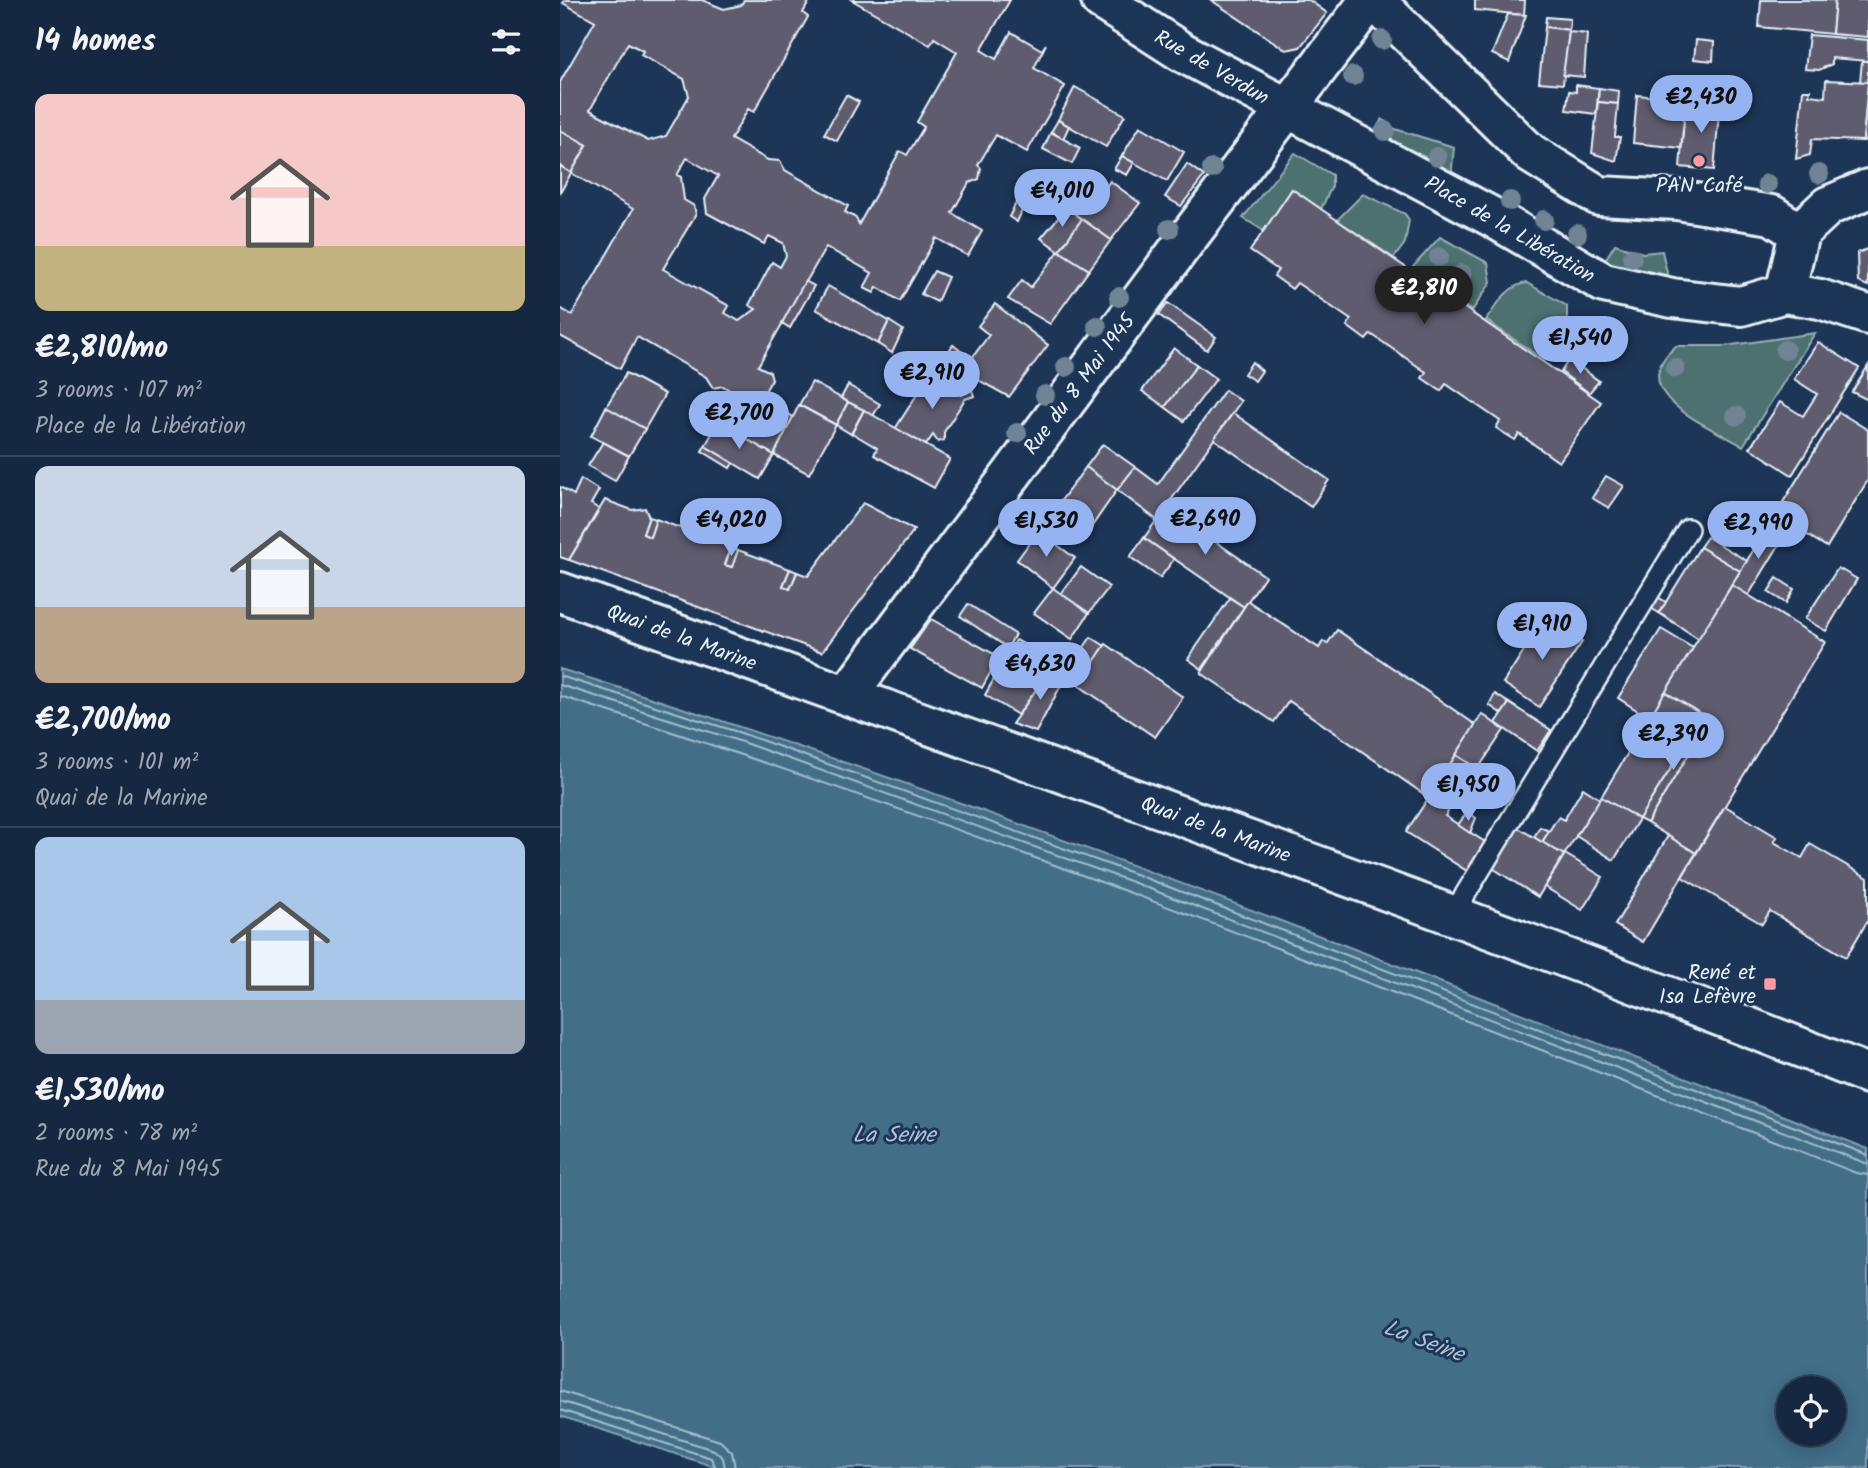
<!DOCTYPE html>
<html lang="en">
<head>
<meta charset="utf-8">
<style>
	:root { --surface:#162841; --page:#1f3048; --text:#f1f3f6; --muted:#9ea6b1; --line:#35445a; --accent:#95b2f1 }
	body { margin:0; font-family:Kalam,sans-serif; background:var(--page); color:var(--text); height:100vh; display:flex; flex-direction:column; font-size:26px; white-space:nowrap }
	* { box-sizing:border-box; margin:0 }
	p { font-size:23px; color:var(--muted) }
	.icon { flex:none; width:38px; height:38px; fill:none; stroke:currentColor; stroke-width:2; stroke-linecap:round; stroke-linejoin:round }
	.map { position:relative; flex:1; overflow:hidden }
	.details { display:flex; flex-direction:column; background:var(--surface); width:560px }
	.details>* { flex:none }
	.buttons { position:absolute; left:1216px; top:1376px; display:grid; gap:14px }
	.buttons a { display:grid; place-items:center; width:70px; height:70px; border-radius:50%; background:var(--surface); box-shadow:0 4px 18px #0003,0 0 0 2px var(--line); font-size:35px }
	.price { position:absolute; translate:-50% -60px; padding:0 16px; border-radius:24px; background:var(--accent); color:#111; font-size:23px; line-height:46px; filter:drop-shadow(0 2px 4px #0008) }
	.price::after { content:''; position:absolute; left:50%; top:42px; width:21px; height:16px; margin-left:-10px; background:inherit; clip-path:polygon(0 0,100% 0,50% 100%) }
	.price.active { background:#222; color:#fff }
	ul { padding:0; list-style:none }
	li { display:grid; align-content:center; gap:14px; height:371px; padding:0 35px }
	li+li { border-top:2px solid var(--line) }
	li span { display:grid; place-items:center; height:217px; border-radius:14px; color:#555 }
	li>.icon { margin-inline-start:auto }
	span .icon { width:126px; height:126px; fill:#fffc; stroke-width:1 }
	li b { font-size:30px }
	h2 { display:flex; justify-content:space-between; align-items:center; height:84px; padding:0 35px; font-size:30px }
	main { display:flex; flex:1; min-height:0 }
	.map>svg:first-child { display:block }
	.green { fill:#4d6f71; stroke:#9ab0b4; stroke-width:2 }
	.water { fill:#426e88; stroke:#84a2b5; stroke-width:2; fill-rule:evenodd }
	.lines { fill:none; stroke-linecap:round; stroke-linejoin:round }
	.shore { stroke:#a6bdcb; stroke-width:2 }
	.building { fill:#605c70; stroke:#e8f1f8; stroke-width:2; fill-rule:evenodd }
	.service-casing { stroke:#e8f1f8; stroke-width:24 }
	.minor-casing { stroke:#e8f1f8; stroke-width:44 }
	.tertiary-casing { stroke:#e8f1f8; stroke-width:44 }
	.service { stroke:#1d3557; stroke-width:19 }
	.minor { stroke:#1d3557; stroke-width:38 }
	.tertiary { stroke:#1d3557; stroke-width:38 }
	.tree { fill:#6f8496 }
	.poi-dot { fill:#ff9aa2; stroke:#1d3557; stroke-width:2.5 }
	.labels { text-anchor:middle; stroke-width:6; stroke-linejoin:round; paint-order:stroke }
	.street-label { font-size:21px; fill:#e8f1f8; stroke:#1d3557 }
	.poi-label { font-size:21px; fill:#e8f1f8; stroke:#1d3557 }
	.water-label { font-size:23px; font-style:italic; fill:#aec3d1; stroke:#1d3557 }
</style>
</head>
<body>
<main>
<section class="details">
<h2>14 homes<svg class="icon" aria-label="filters" viewBox="0 0 24 24"><path d="M4 7h16M4 17h16"/><circle cx="9" cy="7" r="2"/><circle cx="15" cy="17" r="2"/></svg></h2>
<ul>
<li><span style="background:linear-gradient(#f6c9c9 70%,#c2b280 0)"><svg class="icon" aria-label="home" viewBox="0 0 24 24"><path d="M3 11l9-7 9 7M6 9v11h12V9"/></svg></span><div><b>€2,810/mo</b><p>3 rooms · 107 m²</p><p>Place de la Libération</p></div></li>
<li><span style="background:linear-gradient(#c9d6e8 65%,#b9a48a 0)"><svg class="icon" aria-label="home" viewBox="0 0 24 24"><path d="M3 11l9-7 9 7M6 9v11h12V9"/></svg></span><div><b>€2,700/mo</b><p>3 rooms · 101 m²</p><p>Quai de la Marine</p></div></li>
<li><span style="background:linear-gradient(#a9c7e8 75%,#9aa5b1 0)"><svg class="icon" aria-label="home" viewBox="0 0 24 24"><path d="M3 11l9-7 9 7M6 9v11h12V9"/></svg></span><div><b>€1,530/mo</b><p>2 rooms · 78 m²</p><p>Rue du 8 Mai 1945</p></div></li>
</ul>
</section>
<div class="map">
<svg width="1308" height="1468" viewBox="0 0 1308 1468">
	<rect width="100%" height="100%" fill="#1d3557"/>
	<filter id="ink" filterUnits="userSpaceOnUse"><feTurbulence type="fractalNoise" baseFrequency=".0143" numOctaves="2"/><feDisplacementMap in="SourceGraphic" scale="14" xChannelSelector="R" yChannelSelector="G"/><feConvolveMatrix kernelMatrix="1 2 1 2 8 2 1 2 1" color-interpolation-filters="sRGB"/></filter>
	<g filter="url(#ink)">
		<!-- green -->
		<g class="green">
			<polygon points="822,119 835,129 894,147 891,178 813,134"/>
			<polygon points="735,153 772,175 772,186 761,209 732,189 704,231 683,218"/>
			<polygon points="803,194 845,214 849,220 845,243 834,258 777,220"/>
			<polygon points="880,237 928,263 931,282 912,311 851,269"/>
			<polygon points="1055,244 1083,253 1102,251 1108,277 1043,263"/>
			<path d="M967,283l40,23v19l-23,35 -58,-40c11,-15 21,-35 41,-37z"/>
			<path d="M1255,333l-72,113c-36,-21 -122,-53 -67,-100h49z"/>
		</g>
		<!-- water -->
		<path class="water" d="M0,669c444,138 876,311 1308,480v319h-1150l-158,-52zM1228,1388h46v45h-46z"/>
		<g class="lines">
			<!-- shore -->
			<g class="shore">
				<polyline points="0,676 181,733 575,874 1308,1155"/>
				<polyline points="0,685 179,741 572,882 1308,1164"/>
				<path d="M0,696c439,138 867,309 1296,477l12,2"/>
				<polyline points="0,1391 160,1441 172,1452 175,1468"/>
				<polyline points="0,1401 154,1450 163,1458 165,1468"/>
				<polyline points="0,1410 151,1458 156,1468"/>
			</g>
		</g>
		<!-- building -->
		<g class="building">
			<path d="M5,0h137l22,9 17,-4 3,-5h66l-7,13 5,4 -54,95 -6,-3 -17,30 37,21 12,1 5,9 63,36 -3,6 11,6 3,6 41,-73 7,4 17,-28 -7,-5 40,-70 -23,-14 -4,7 -78,-45h158l-29,50 15,9 15,-27 31,18 4,-6 -12,24 31,18 -38,66 -31,-17 -18,30 3,3 -2,11 -10,4 -17,30 30,18 -14,25 -32,-18 -36,63 -23,-14 -3,6 -10,-5 8,-15 -46,-26 -68,119 12,6 2,7 -11,19 32,19 -19,38 -53,-31 17,-29 -15,-9 -10,2 -7,-11 -69,-40 -17,32 -60,-33v-28l12,7 61,-106 -62,-36 16,-28 -27,-15v-48l35,-61 -32,-18zM68,43l15,8 -2,4 43,24 5,17 -23,40 -18,5 -58,-31zM127,158l31,18 -13,23 2,14 57,31 5,-8 14,7 3,13 -6,11 -8,-5 -23,43 7,4 -17,12 -14,-8 4,-7 -66,-37 33,-55 -2,-8 -10,-6 -3,-23 -4,-2z"/>
			<polygon points="651,0 749,0 767,13 740,47 726,50"/>
			<polygon points="915,0 965,0 964,15 915,10"/>
			<polygon points="1201,0 1275,0 1272,34 1199,27"/>
			<polygon points="1275,0 1308,0 1308,37 1272,34"/>
			<polygon points="948,14 966,15 949,62 932,54"/>
			<polygon points="986,17 1010,19 1009,30 985,27"/>
			<polygon points="985,27 1009,30 1003,84 979,82"/>
			<polygon points="1009,32 1027,34 1024,77 1003,75"/>
			<polygon points="1249,35 1308,40 1308,61 1272,58 1272,64 1259,70 1245,69"/>
			<polygon points="1136,40 1154,42 1153,61 1134,59"/>
			<polygon points="1302,61 1308,61 1308,82 1300,82"/>
			<polygon points="1266,80 1308,82 1303,141 1252,139 1250,155 1236,159 1243,90 1250,90 1249,95 1265,97"/>
			<polygon points="1016,85 1039,88 1036,114 1006,110 1009,91 1016,92"/>
			<polygon points="515,87 565,115 546,147 498,120"/>
			<polygon points="1039,88 1059,91 1058,104 1038,102"/>
			<polygon points="1151,89 1161,90 1154,170 1120,167 1125,108 1148,109"/>
			<polygon points="1308,89 1308,140 1303,141"/>
			<polygon points="286,95 299,102 277,141 264,134"/>
			<polygon points="1077,95 1126,100 1121,148 1073,143"/>
			<polygon points="1038,102 1058,104 1055,137 1060,137 1056,161 1032,153"/>
			<polygon points="498,120 509,126 503,139 491,132"/>
			<polygon points="580,126 624,152 607,181 562,156"/>
			<polygon points="0,130 27,145 11,173 0,166"/>
			<polygon points="491,132 520,148 512,164 483,149"/>
			<polygon points="562,156 574,163 567,175 554,169"/>
			<polygon points="627,164 644,176 621,206 605,197"/>
			<polygon points="0,166 11,173 0,193"/>
			<polygon points="467,181 473,186 457,222 449,217"/>
			<polygon points="550,181 580,203 551,240 512,212 529,189 539,197"/>
			<polygon points="732,189 1041,402 999,462 959,434 955,440 936,428 940,421 886,384 881,391 862,378 866,372 811,334 806,340 787,326 791,320 737,283 732,289 714,276 718,270 690,251"/>
			<polygon points="506,208 522,219 499,251 481,238"/>
			<polygon points="522,219 551,240 529,270 499,251"/>
			<polygon points="1308,249 1308,286 1298,282 1297,253"/>
			<polygon points="499,251 529,270 490,324 448,299 462,280 471,287"/>
			<polygon points="374,271 388,277 377,302 361,294"/>
			<polygon points="245,281 254,286 230,328 222,323"/>
			<polygon points="268,286 329,321 318,344 256,309"/>
			<polygon points="608,303 656,337 647,350 599,315"/>
			<polygon points="435,304 488,345 449,397 382,360 393,345 411,359 429,335 418,326"/>
			<polygon points="329,321 343,330 332,353 318,344"/>
			<polygon points="1258,342 1299,368 1232,475 1190,448 1220,402 1243,416 1257,394 1234,379"/>
			<polygon points="614,348 637,365 605,407 582,391"/>
			<polygon points="1009,359 1039,381 1029,393 1001,372"/>
			<polygon points="692,362 702,371 695,381 684,374"/>
			<polygon points="637,365 656,379 624,421 605,407"/>
			<polygon points="1308,366 1308,400 1292,392"/>
			<polygon points="66,373 105,394 85,429 46,407"/>
			<polygon points="370,374 402,395 406,389 412,390 414,396 405,399 384,432 384,440 378,442 373,435 366,445 335,429"/>
			<polygon points="252,382 288,402 276,425 239,405"/>
			<polygon points="288,385 320,404 313,416 281,398"/>
			<polygon points="665,390 681,401 597,520 557,490 575,467 598,484"/>
			<polygon points="288,402 304,410 291,434 276,425"/>
			<polygon points="239,405 276,425 249,474 214,455"/>
			<polygon points="46,407 85,429 69,456 31,436"/>
			<polygon points="304,410 390,459 374,488 314,455 317,448 292,433"/>
			<polygon points="1279,412 1308,430 1308,480 1267,547 1215,515"/>
			<polygon points="673,413 769,480 751,507 654,439"/>
			<polygon points="158,423 214,455 200,479 145,446"/>
			<polygon points="43,442 69,456 55,481 28,466"/>
			<polygon points="543,444 575,467 557,490 526,467"/>
			<polygon points="145,446 173,463 170,468 142,451"/>
			<polygon points="526,467 557,490 532,526 500,502"/>
			<polygon points="1046,476 1064,486 1049,508 1032,498"/>
			<polygon points="21,479 39,490 31,504 39,509 9,560 0,557 0,487 14,495"/>
			<polygon points="45,500 72,510 85,508 89,517 83,534 90,537 96,519 155,541 161,538 168,540 171,548 165,565 172,567 178,550 230,569 223,586 230,589 237,572 248,576 303,503 354,530 262,652 9,560"/>
			<polygon points="606,507 705,576 684,607 584,538"/>
			<polygon points="89,517 96,519 90,537 83,534"/>
			<polygon points="1208,526 1224,537 1188,596 1172,585"/>
			<polygon points="478,531 515,558 493,588 457,560"/>
			<polygon points="1147,537 1187,561 1180,571 1140,547"/>
			<polygon points="584,538 614,559 600,578 570,557"/>
			<polygon points="1140,547 1180,571 1139,639 1099,613"/>
			<polygon points="171,548 178,550 172,567 165,565"/>
			<polygon points="521,567 549,587 529,613 501,594"/>
			<polygon points="1278,568 1297,579 1266,631 1245,619"/>
			<polygon points="230,569 237,572 230,589 223,586"/>
			<polygon points="1217,578 1234,589 1226,603 1208,592"/>
			<polygon points="1172,585 1265,642 1136,853 1087,823 1150,719 1105,692"/>
			<polygon points="493,588 529,613 512,639 474,613"/>
			<polygon points="1096,596 1106,602 1099,613 1089,607"/>
			<polygon points="670,598 684,607 642,669 628,659"/>
			<polygon points="688,601 759,648 763,641 767,644 777,630 916,725 868,797 729,701 714,722 641,673"/>
			<polygon points="408,604 455,634 448,648 400,616"/>
			<polygon points="985,618 1022,642 979,707 943,683"/>
			<polygon points="371,619 439,657 422,688 350,649"/>
			<polygon points="1101,629 1133,648 1089,718 1058,698"/>
			<polygon points="531,637 545,646 531,666 517,657"/>
			<polygon points="456,640 496,662 458,715 425,695"/>
			<polygon points="546,644 623,697 595,737 518,685"/>
			<polygon points="492,667 506,676 476,732 452,724"/>
			<polygon points="1105,692 1144,716 1079,819 1041,797"/>
			<polygon points="935,694 949,703 942,714 929,705"/>
			<polygon points="949,703 991,730 977,751 936,723"/>
			<polygon points="922,714 944,730 918,769 896,755"/>
			<polygon points="1144,716 1150,719 1087,823 1079,819"/>
			<polygon points="896,755 918,769 909,782 888,768"/>
			<polygon points="888,768 896,773 882,794 874,789"/>
			<polygon points="1023,788 1040,799 1004,855 982,842 998,817 1004,820"/>
			<polygon points="871,794 883,803 888,797 891,799 893,804 885,816 925,842 907,871 846,832"/>
			<polygon points="1041,797 1079,819 1054,860 1016,836"/>
			<polygon points="1165,806 1217,837 1214,842 1242,858 1250,844 1308,878 1308,920 1286,957 1210,911 1202,924 1122,877"/>
			<polygon points="911,814 916,818 910,833 898,825 905,815"/>
			<polygon points="955,826 1004,855 978,897 931,867"/>
			<polygon points="980,827 989,831 982,842 974,837"/>
			<polygon points="1108,836 1136,853 1083,942 1055,925"/>
			<polygon points="1005,854 1043,877 1022,910 985,887"/>
		</g>
		<g class="lines">
			<defs>
				<polyline id="service" points="892,916 1128,529"/>
				<g id="minor">
					<polyline points="541,0 622,52 932,217 1044,283 1112,298 1181,306 1225,293 1260,299 1308,315"/>
					<polyline points="814,0 970,153 1039,196 1117,200 1212,215 1239,233"/>
					<polyline points="1225,293 1239,233 1268,206 1308,189"/>
					<polyline points="288,694 620,248 810,0"/>
				</g>
				<path id="tertiary" d="M0,592c437,159 876,311 1308,482"/>
			</defs>
			<!-- service casing -->
			<use href="#service" class="service-casing"/>
			<!-- minor casing -->
			<use href="#minor" class="minor-casing"/>
			<!-- tertiary casing -->
			<use href="#tertiary" class="tertiary-casing"/>
			<!-- service -->
			<use href="#service" class="service"/>
			<!-- minor -->
			<use href="#minor" class="minor"/>
			<!-- tertiary -->
			<use href="#tertiary" class="tertiary"/>
		</g>
		<!-- trees -->
		<g class="tree">
			<circle cx="822" cy="40" r="10"/>
			<circle cx="793" cy="76" r="10"/>
			<circle cx="825" cy="131" r="10"/>
			<circle cx="877" cy="157" r="10"/>
			<circle cx="652" cy="169" r="10"/>
			<circle cx="1259" cy="174" r="10"/>
			<circle cx="1207" cy="184" r="10"/>
			<circle cx="950" cy="201" r="10"/>
			<circle cx="984" cy="220" r="10"/>
			<circle cx="609" cy="229" r="10"/>
			<circle cx="1017" cy="234" r="10"/>
			<circle cx="879" cy="257" r="10"/>
			<circle cx="1072" cy="258" r="10"/>
			<circle cx="902" cy="274" r="10"/>
			<circle cx="559" cy="297" r="10"/>
			<circle cx="537" cy="326" r="10"/>
			<circle cx="1225" cy="350" r="10"/>
			<circle cx="1034" cy="351" r="10"/>
			<circle cx="506" cy="367" r="10"/>
			<circle cx="1115" cy="368" r="10"/>
			<circle cx="485" cy="395" r="10"/>
			<circle cx="1176" cy="416" r="10"/>
			<circle cx="457" cy="433" r="10"/>
		</g>
	</g>
	<!-- markers -->
	<g class="poi-dot">
		<circle cx="1139" cy="161" r="7"/>
		<rect x="1203" y="977" width="14" height="14" rx="3.5"/>
	</g>
	<g class="labels">
		<!-- street labels -->
		<g class="street-label">
			<text transform="translate(652 67) rotate(30)" y="7">Rue de Verdun</text>
			<text transform="translate(950 229) rotate(30)" y="7">Place de la Libération</text>
			<text transform="translate(519 384) rotate(-53)" y="7">Rue du 8 Mai 1945</text>
			<text transform="translate(122 637) rotate(20)" y="7">Quai de la Marine</text>
			<text transform="translate(656 829) rotate(20)" y="7">Quai de la Marine</text>
		</g>
		<!-- poi labels -->
		<g class="poi-label">
			<text x="1139" y="192">PAN Café</text>
			<text x="1196" y="979" text-anchor="end">René et<tspan x="1196" dy="24">Isa Lefèvre</tspan></text>
		</g>
		<!-- water labels -->
		<g class="water-label">
			<text x="334" y="1142">La Seine</text>
			<text transform="translate(864 1340) rotate(20)" y="8">La Seine</text>
		</g>
	</g>
</svg>
<div class="buttons">
<a><svg class="icon" aria-label="locate" viewBox="0 0 24 24"><circle cx="12" cy="12" r="6"/><path d="M12 2v4M12 18v4M2 12h4M18 12h4"/></svg></a>
</div>
<b class="price" style="left:1141px;top:135px">€2,430</b>
<b class="price" style="left:502px;top:229px">€4,010</b>
<b class="price active" style="left:864px;top:326px">€2,810</b>
<b class="price" style="left:1020px;top:376px">€1,540</b>
<b class="price" style="left:372px;top:411px">€2,910</b>
<b class="price" style="left:179px;top:451px">€2,700</b>
<b class="price" style="left:645px;top:557px">€2,690</b>
<b class="price" style="left:171px;top:558px">€4,020</b>
<b class="price" style="left:486px;top:559px">€1,530</b>
<b class="price" style="left:1198px;top:561px">€2,990</b>
<b class="price" style="left:982px;top:662px">€1,910</b>
<b class="price" style="left:480px;top:702px">€4,630</b>
<b class="price" style="left:1113px;top:772px">€2,390</b>
<b class="price" style="left:908px;top:823px">€1,950</b>
</div>
</main>
</body>
</html>
